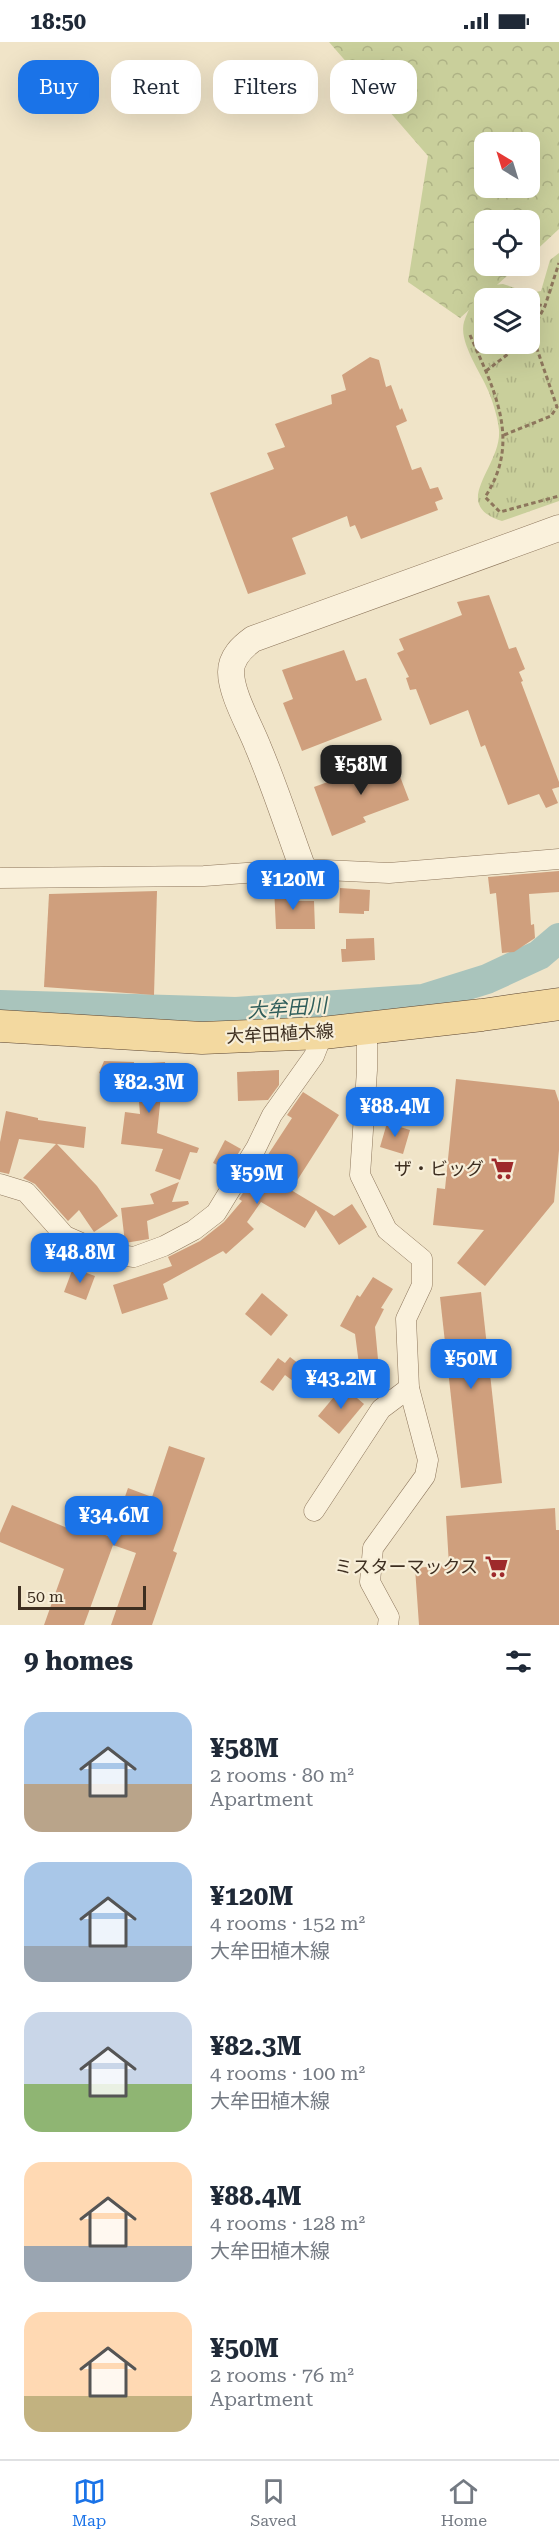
<!DOCTYPE html>
<html lang="en">
<head>
<meta charset="utf-8">
<style>
	:root { --surface:#fff; --page:#f6f6f7; --text:#1f2937; --muted:#747a83; --line:#e0e1e3; --accent:#1a73e8 }
	body { margin:0; font-family:"Roboto Serif","Noto Sans JP",serif; background:var(--page); color:var(--text); height:100vh; display:flex; flex-direction:column; font-size:22px; white-space:nowrap }
	* { box-sizing:border-box; margin:0 }
	p { font-size:20px; color:var(--muted) }
	.icon { flex:none; width:33px; height:33px; fill:none; stroke:currentColor; stroke-width:2; stroke-linecap:round; stroke-linejoin:round }
	.map { position:relative; height:1583px; overflow:hidden }
	.sheet { display:flex; flex-direction:column; background:var(--surface); flex:1 }
	.sheet>* { flex:none }
	.hud { position:absolute; left:18px; top:18px; width:524px; height:54px; display:flex; gap:12px }
	.needle { width:39px; rotate:322deg }
	.buttons { position:absolute; left:474px; top:90px; display:grid; gap:12px }
	.buttons a { display:grid; place-items:center; width:66px; height:66px; border-radius:12px; background:var(--surface); box-shadow:0 6px 24px #0002; font-size:30px }
	.scale { position:absolute; left:18px; bottom:15px; width:128px; box-sizing:border-box; padding-left:6px; border:3px solid #3d2e20; border-top:0; font-size:16px; line-height:21px; white-space:nowrap; color:#3d2e20; -webkit-text-stroke:4px #f7eed8; paint-order:stroke }
	.price { position:absolute; translate:-50% -51px; padding:0 14px; border-radius:12px; background:var(--accent); color:#fff; font-size:20px; line-height:39px; filter:drop-shadow(0 2px 3px #0008) }
	.price::after { content:''; position:absolute; left:50%; top:36px; width:18px; height:14px; margin-left:-9px; background:inherit; clip-path:polygon(0 0,100% 0,50% 100%) }
	.price.selected { background:#222; color:#fff }
	ul { padding:0; list-style:none }
	li { display:flex; align-items:center; gap:18px; height:150px; padding:0 24px }
	li span { display:grid; place-items:center; flex:none; width:168px; height:120px; border-radius:18px; color:#555 }
	li>.icon { margin-inline-start:auto }
	span .icon { width:72px; height:72px; fill:#fffc; stroke-width:1 }
	li b { font-size:26px }
	h2 { display:flex; justify-content:space-between; align-items:center; height:72px; padding:0 24px; font-size:26px }
	.chip { padding:0 21px; border-radius:18px; background:var(--surface); box-shadow:0 6px 24px #0002; font-size:21px; line-height:54px }
	.chip.selected { background:var(--accent); color:#fff }
	.status { display:flex; justify-content:space-between; align-items:center; height:42px; padding:0 30px; background:var(--surface); direction:ltr }
	.status svg { height:16px; fill:currentColor }
	.tab-bar { display:flex; justify-content:space-around; align-items:center; height:84px; border-top:2px solid var(--line); background:var(--surface); font-size:16px; color:var(--muted) }
	.tab-bar a { display:grid; justify-items:center; gap:3px }
	.tab-bar .selected { color:var(--accent) }
	.map>svg:first-child { display:block }
	.forest { fill:url(#forest-crowns); fill-rule:evenodd }
	.park { fill:url(#park-tufts); fill-rule:evenodd }
	.lines { fill:none; stroke-linecap:round; stroke-linejoin:round }
	.river { stroke:#a9c4bc; stroke-width:30 }
	.building { fill:#cf9f7d }
	.minor-casing { stroke:#8d765c; stroke-width:21 }
	.tertiary-casing { stroke:#8d765c; stroke-width:27 }
	.primary-casing { stroke:#5b4430; stroke-width:33 }
	.path { stroke:#8d765c; stroke-width:3; stroke-dasharray:4.5 3; stroke-linecap:butt }
	.minor { stroke:#faf1dc; stroke-width:20 }
	.tertiary { stroke:#faf1dc; stroke-width:26 }
	.primary { stroke:#f3d9a0; stroke-width:32 }
	.labels { text-anchor:middle; stroke-width:4.5; stroke-linejoin:round; paint-order:stroke }
	.street-label { font-size:18px; fill:#3d2e20; stroke:#f7eed8 }
	.poi-label { font-size:18px; fill:#3d2e20; stroke:#f7eed8; text-anchor:end }
	.water-label { font-size:20px; font-style:italic; fill:#2f5d5a; stroke:#f7eed8 }
</style>
</head>
<body>
<div class="status"><b>18:50</b><svg viewBox="0 0 49 12"><path d="M0 12V9h3v3zM5 12V6h3v6zM10 12V3h3v9zM15 12V0h3v12zM26 1h20v11H26zM47 4h2v5h-2z"/></svg></div>
<div class="map">
<svg width="559" height="1583" viewBox="0 0 559 1583">
	<defs>
		<pattern id="forest-crowns" width="20" height="18" patternUnits="userSpaceOnUse" patternTransform="scale(1.5)"><rect width="20" height="18" fill="#c9cf9b"/><path d="M2 6a3 3 0 1 1 6 0M12 15a3 3 0 1 1 6 0" fill="none" stroke="#aeb285"/></pattern>
		<pattern id="park-tufts" width="24" height="20" patternUnits="userSpaceOnUse" patternTransform="scale(1.5)"><rect width="24" height="20" fill="#c9cf9b"/><path d="M3 7l-1-3M5 7V3M7 7l1-3M15 17l-1-3M17 17v-4M19 17l1-3" fill="none" stroke="#aeb285"/></pattern>
	</defs>
	<rect width="100%" height="100%" fill="#f0e4c8"/>
	<!-- forest -->
	<path class="forest" d="M329,0h230v187l-29,27v-36h-46v46h34l-58,52 -52,-36 20,-126zM484,100h46v46h-46z"/>
	<!-- park -->
	<path class="park" d="M559,211v248l-57,20c-54,-17 0,-54 -3,-91 -1,-11 -5,-24 -9,-35 -7,-20 -32,-52 -26,-73 4,-13 12,-25 20,-36l19,-2 27,9 11,-2 9,-31zM484,256h46v46h-46z"/>
	<g class="lines">
		<!-- river -->
		<polyline class="river" points="0,963 236,970 423,957 487,937 539,913 559,896"/>
	</g>
	<!-- building -->
	<g class="building">
		<polygon points="370,315 379,318 386,345 391,343 400,368 402,366 407,379 396,384 412,428 421,425 430,447 438,445 443,457 435,460 438,468 361,497 355,483 350,485 347,474 292,496 306,532 248,552 210,451 274,427 267,411 285,405 275,382 332,362 331,353 346,348 342,333"/>
		<polygon points="489,553 509,607 516,605 525,627 519,630 523,639 521,640 559,740 559,745 552,747 558,761 546,766 539,752 508,763 485,703 481,705 468,668 430,683 416,647 410,648 406,636 409,635 397,611 404,608 399,597 462,573 457,560"/>
		<polygon points="344,608 356,639 366,636 382,678 302,709 283,661 293,657 282,628"/>
		<polygon points="393,716 409,758 363,775 366,780 332,794 314,745"/>
		<polygon points="559,829 559,850 529,852 531,883 534,882 535,896 514,910 502,911 496,851 490,852 488,835"/>
		<polygon points="274,845 289,845 288,852 293,853 292,859 314,859 315,887 276,887"/>
		<polygon points="340,846 370,848 369,869 364,869 364,872 339,871"/>
		<polygon points="157,849 154,953 44,945 49,852"/>
		<polygon points="374,896 375,918 342,920 341,907 346,907 346,897"/>
		<polygon points="104,1019 134,1020 134,1022 165,1020 167,1053 161,1053 157,1091 199,1106 197,1111 190,1110 180,1138 155,1129 163,1107 121,1102 125,1070 140,1072 138,1047 99,1031"/>
		<polygon points="279,1028 279,1043 268,1058 238,1059 237,1030"/>
		<polygon points="456,1037 555,1048 559,1060 559,1108 554,1160 485,1244 457,1221 484,1188 433,1183 437,1146 445,1147"/>
		<polygon points="303,1050 339,1073 291,1148 334,1174 352,1162 367,1185 339,1203 316,1168 305,1186 261,1160 247,1180 254,1187 226,1212 223,1209 163,1242 168,1257 122,1272 113,1243 172,1224 168,1215 200,1199 224,1180 242,1159 239,1157 292,1076 287,1073"/>
		<polygon points="6,1069 38,1076 38,1078 86,1085 84,1106 57,1102 97,1144 118,1174 94,1190 79,1168 68,1179 35,1142 23,1136 56,1102 19,1097 9,1132 0,1130 0,1100"/>
		<polygon points="387,1081 410,1088 403,1112 380,1105"/>
		<polygon points="225,1098 241,1107 228,1128 213,1121"/>
		<polygon points="179,1140 172,1160 188,1159 189,1162 147,1179 149,1197 125,1201 121,1166 154,1162 150,1152"/>
		<polygon points="73,1226 95,1234 86,1258 64,1250"/>
		<polygon points="373,1235 393,1247 381,1266 384,1267 375,1285 379,1328 360,1330 355,1292 340,1284 357,1253 360,1255"/>
		<polygon points="481,1250 502,1441 461,1446 440,1255"/>
		<polygon points="262,1251 288,1273 271,1294 245,1272"/>
		<polygon points="290,1315 303,1325 293,1339 285,1333 273,1349 260,1340 278,1316 285,1321"/>
		<polygon points="343,1344 364,1362 339,1392 318,1374"/>
		<polygon points="169,1404 205,1416 173,1509 177,1511 152,1583 111,1583 136,1511 113,1503 84,1583 44,1583 64,1527 0,1500 0,1491 12,1463 77,1490 79,1484 111,1495 128,1446 152,1455"/>
		<polygon points="555,1466 556,1488 559,1488 559,1583 419,1583 415,1526 449,1523 446,1474"/>
	</g>
	<g class="lines">
		<defs>
			<g id="minor">
				<polyline points="0,836 204,834 303,827 389,831 559,817"/>
				<polyline points="367,986 367,1028 360,1133 387,1188 422,1217 422,1243 406,1277 409,1346 428,1418 425,1434 373,1506 370,1540 389,1575 388,1583"/>
				<polyline points="0,1142 26,1150 65,1194 104,1211 134,1215 164,1204 194,1188 216,1171 256,1106 272,1073 314,1014 323,991"/>
				<polyline points="314,1469 381,1367 409,1346"/>
			</g>
			<path id="tertiary" d="M303,827c-15,-41 -28,-82 -45,-122 -8,-21 -27,-53 -27,-75 0,-15 11,-25 22,-33l306,-111"/>
			<polyline id="primary" points="0,984 202,996 323,991 482,973 559,962"/>
		</defs>
		<!-- minor casing -->
		<use href="#minor" class="minor-casing"/>
		<!-- tertiary casing -->
		<use href="#tertiary" class="tertiary-casing"/>
		<!-- primary casing -->
		<use href="#primary" class="primary-casing"/>
		<!-- path -->
		<g class="path">
			<polyline points="530,261 545,264"/>
			<polyline points="530,292 545,264 559,221"/>
			<path d="M470,293c24,55 52,106 15,162l15,15 59,-16"/>
			<polyline points="486,329 521,302"/>
			<polyline points="504,393 551,374 557,365 537,307 530,294"/>
		</g>
		<!-- minor -->
		<use href="#minor" class="minor"/>
		<!-- tertiary -->
		<use href="#tertiary" class="tertiary"/>
		<!-- primary -->
		<use href="#primary" class="primary"/>
	</g>
	<!-- icons -->
	<defs>
		<symbol id="supermarket-bare" viewBox="-9 -9 18 18"><path d="M-6-5.5h2.5l.6 2H6L4.5 2H-2.5L-4.4-4H-6ZM-1.5 3.2a1.3 1.3 0 1 0 .1 0ZM3 3.2a1.3 1.3 0 1 0 .1 0Z" fill="#9e2a2b" stroke="#f7eed8" stroke-width="2.5" paint-order="stroke"/></symbol>
	</defs>
	<g fill-rule="evenodd">
		<use href="#supermarket-bare" x="486" y="1110" width="33" height="33"/>
		<use href="#supermarket-bare" x="480" y="1508" width="33" height="33"/>
	</g>
	<g class="labels">
		<!-- street labels -->
		<g class="street-label">
			<text transform="translate(280 992) rotate(-3)" y="6">大牟田植木線</text>
		</g>
		<!-- poi labels -->
		<g class="poi-label">
			<text x="484" y="1133">ザ・ビッグ</text>
			<text x="478" y="1531">ミスターマックス</text>
		</g>
		<!-- water labels -->
		<g class="water-label">
			<text transform="translate(287 966) rotate(-4)" y="7">大牟田川</text>
		</g>
	</g>
</svg>
<div class="buttons">
<a><svg class="needle" viewBox="-14 -14 28 28"><path d="M0-13l5 13h-10z" fill="#e53935"/><path d="M0 13l5-13h-10z" fill="#747a83"/></svg></a>
<a><svg class="icon" aria-label="locate" viewBox="0 0 24 24"><circle cx="12" cy="12" r="6"/><path d="M12 2v4M12 18v4M2 12h4M18 12h4"/></svg></a>
<a><svg class="icon" aria-label="layers" viewBox="0 0 24 24"><path d="M12 4l9 5-9 5-9-5zM3 14l9 5 9-5"/></svg></a>
</div>
<div class="scale">50 m</div>
<b class="price selected" style="left:361px;top:754px">¥58M</b>
<b class="price" style="left:293px;top:869px">¥120M</b>
<b class="price" style="left:149px;top:1072px">¥82.3M</b>
<b class="price" style="left:395px;top:1096px">¥88.4M</b>
<b class="price" style="left:257px;top:1163px">¥59M</b>
<b class="price" style="left:80px;top:1242px">¥48.8M</b>
<b class="price" style="left:471px;top:1348px">¥50M</b>
<b class="price" style="left:341px;top:1368px">¥43.2M</b>
<b class="price" style="left:114px;top:1505px">¥34.6M</b>
<div class="hud">
<a class="chip selected">Buy</a>
<a class="chip">Rent</a>
<a class="chip">Filters</a>
<a class="chip">New</a>
</div>
</div>
<section class="sheet">
<h2>9 homes<svg class="icon" aria-label="filters" viewBox="0 0 24 24"><path d="M4 7h16M4 17h16"/><circle cx="9" cy="7" r="2"/><circle cx="15" cy="17" r="2"/></svg></h2>
<ul>
<li><span style="background:linear-gradient(#a9c7e8 60%,#b9a48a 0)"><svg class="icon" aria-label="home" viewBox="0 0 24 24"><path d="M3 11l9-7 9 7M6 9v11h12V9"/></svg></span><div><b>¥58M</b><p>2 rooms · 80 m²</p><p>Apartment</p></div></li>
<li><span style="background:linear-gradient(#a9c7e8 70%,#9aa5b1 0)"><svg class="icon" aria-label="home" viewBox="0 0 24 24"><path d="M3 11l9-7 9 7M6 9v11h12V9"/></svg></span><div><b>¥120M</b><p>4 rooms · 152 m²</p><p>大牟田植木線</p></div></li>
<li><span style="background:linear-gradient(#c9d6e8 60%,#8fb573 0)"><svg class="icon" aria-label="home" viewBox="0 0 24 24"><path d="M3 11l9-7 9 7M6 9v11h12V9"/></svg></span><div><b>¥82.3M</b><p>4 rooms · 100 m²</p><p>大牟田植木線</p></div></li>
<li><span style="background:linear-gradient(#ffd9b3 70%,#9aa5b1 0)"><svg class="icon" aria-label="home" viewBox="0 0 24 24"><path d="M3 11l9-7 9 7M6 9v11h12V9"/></svg></span><div><b>¥88.4M</b><p>4 rooms · 128 m²</p><p>大牟田植木線</p></div></li>
<li><span style="background:linear-gradient(#ffd9b3 70%,#c2b280 0)"><svg class="icon" aria-label="home" viewBox="0 0 24 24"><path d="M3 11l9-7 9 7M6 9v11h12V9"/></svg></span><div><b>¥50M</b><p>2 rooms · 76 m²</p><p>Apartment</p></div></li>
</ul>
</section>
<nav class="tab-bar">
<a class="selected"><svg class="icon" aria-label="map" viewBox="0 0 24 24"><path d="M3 6l6-2 6 2 6-2v14l-6 2-6-2-6 2zM9 4v14M15 6v14"/></svg>Map</a>
<a><svg class="icon" aria-label="saved" viewBox="0 0 24 24"><path d="M7 4h10v16l-5-4-5 4z"/></svg>Saved</a>
<a><svg class="icon" aria-label="home" viewBox="0 0 24 24"><path d="M3 11l9-7 9 7M6 9v11h12V9"/></svg>Home</a>
</nav>
</body>
</html>
